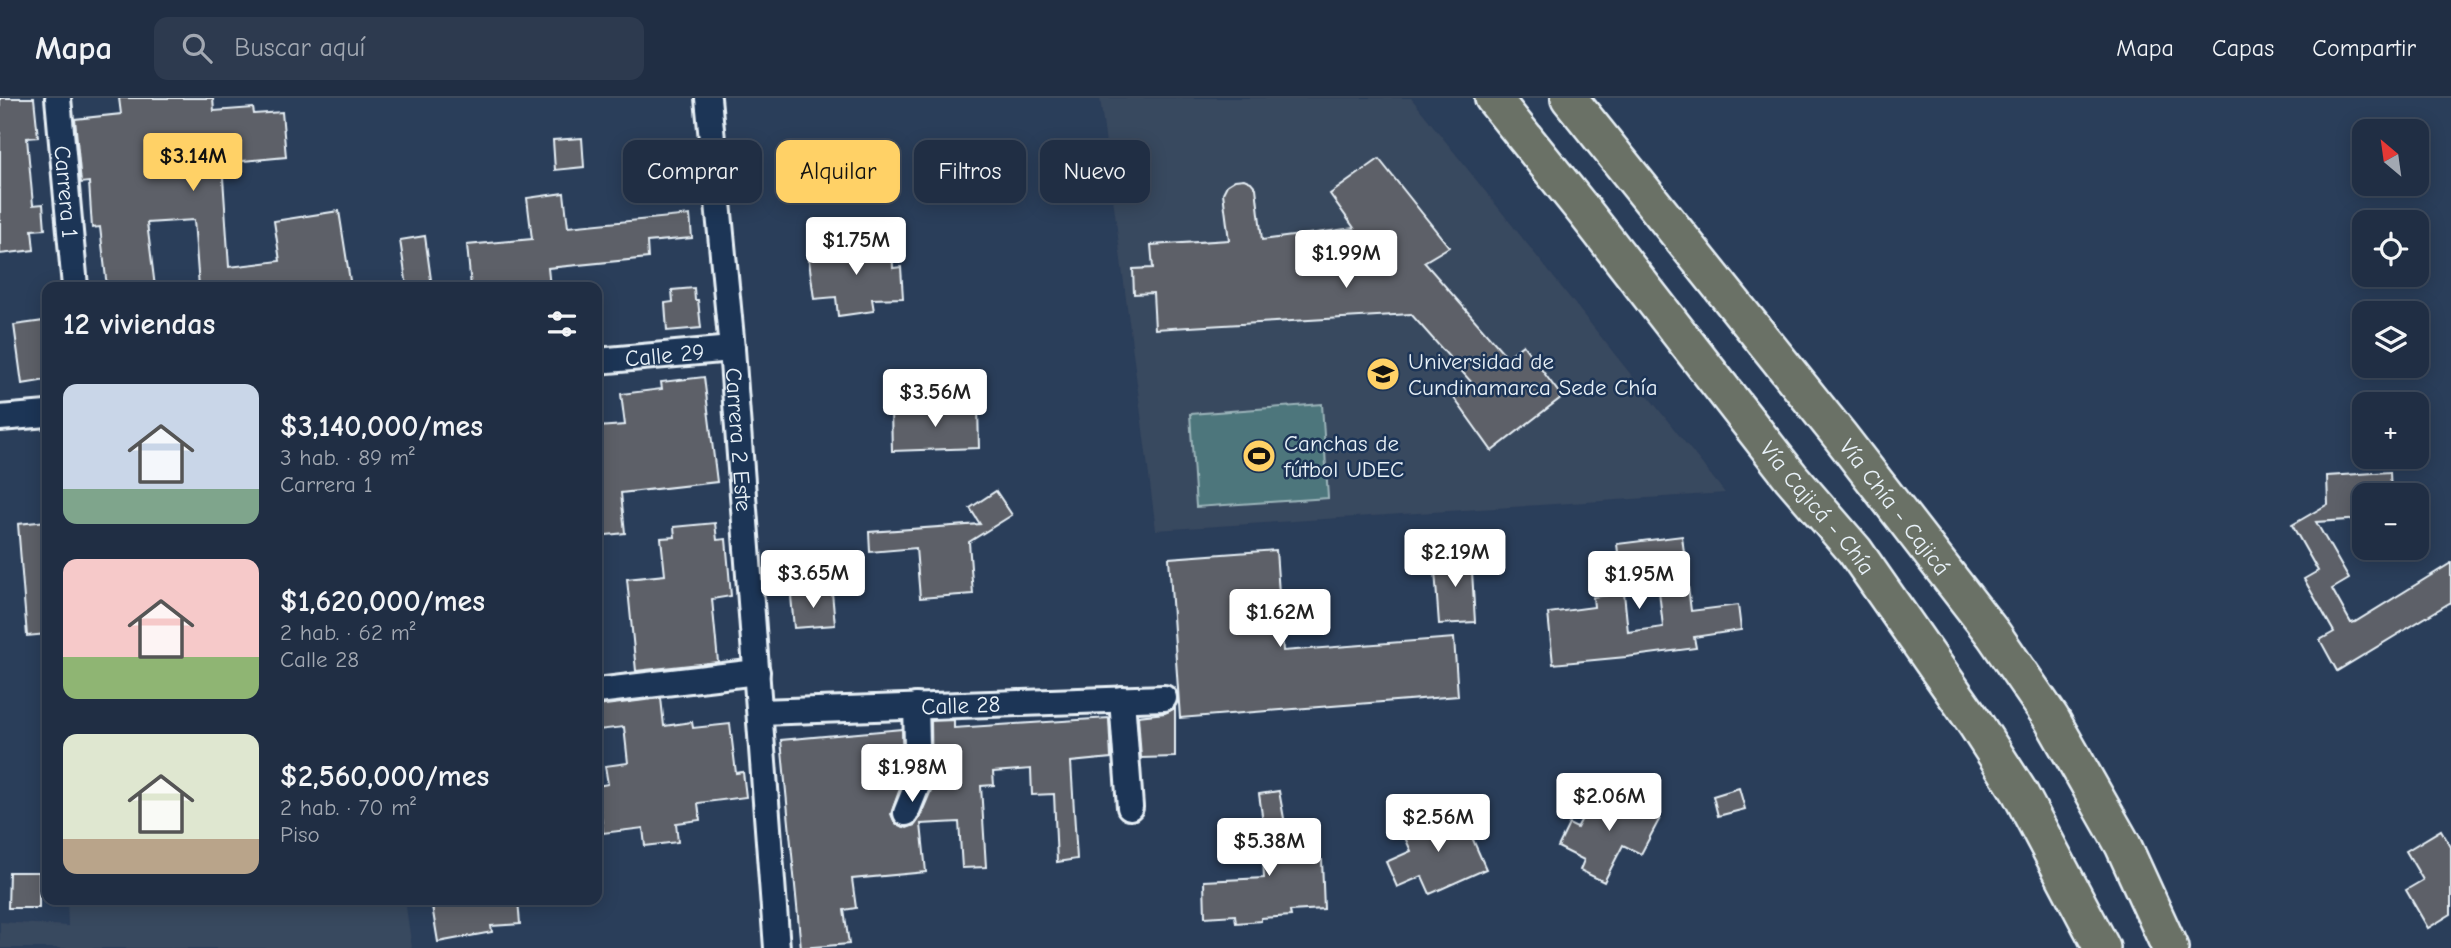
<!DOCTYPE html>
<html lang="es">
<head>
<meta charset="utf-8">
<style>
	:root { --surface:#202e44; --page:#2d3a4f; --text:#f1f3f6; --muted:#a2a8b2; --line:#3d4a5d; --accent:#ffd166 }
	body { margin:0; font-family:"Comic Neue",sans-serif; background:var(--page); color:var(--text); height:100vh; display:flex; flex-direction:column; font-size:26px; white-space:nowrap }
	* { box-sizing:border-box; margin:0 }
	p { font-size:23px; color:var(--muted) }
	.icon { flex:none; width:38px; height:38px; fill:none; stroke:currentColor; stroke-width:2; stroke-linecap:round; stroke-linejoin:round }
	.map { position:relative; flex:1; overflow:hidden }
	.drawer { position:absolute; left:42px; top:184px; width:560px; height:623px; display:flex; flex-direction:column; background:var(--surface); border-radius:14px; box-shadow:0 4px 18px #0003,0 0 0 2px var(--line) }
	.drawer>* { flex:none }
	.guide { position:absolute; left:623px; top:42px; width:665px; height:63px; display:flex; gap:14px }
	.needle { width:46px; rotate:331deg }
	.fabs { position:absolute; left:2352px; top:21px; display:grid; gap:14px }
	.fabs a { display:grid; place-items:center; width:77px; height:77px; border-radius:14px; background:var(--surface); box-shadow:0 4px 18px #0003,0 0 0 2px var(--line); font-size:35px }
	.price { position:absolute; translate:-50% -60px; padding:0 16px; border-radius:7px; background:#fff; color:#222; font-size:23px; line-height:46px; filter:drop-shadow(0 2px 4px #0008) }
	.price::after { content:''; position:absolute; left:50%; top:42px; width:21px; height:16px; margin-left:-10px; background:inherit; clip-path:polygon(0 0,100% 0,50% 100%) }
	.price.selected { background:var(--accent); color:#111 }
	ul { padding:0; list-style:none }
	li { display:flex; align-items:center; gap:21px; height:175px; padding:0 21px }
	li span { display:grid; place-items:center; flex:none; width:196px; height:140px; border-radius:14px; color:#555 }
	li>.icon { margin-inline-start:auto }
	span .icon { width:84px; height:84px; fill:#fffc; stroke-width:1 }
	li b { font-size:30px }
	h2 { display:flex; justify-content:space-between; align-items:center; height:84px; padding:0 21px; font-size:30px }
	.chip { padding:0 24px; border-radius:14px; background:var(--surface); box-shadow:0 4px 18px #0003,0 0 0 2px var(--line); font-size:24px; line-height:63px }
	.chip.selected { background:var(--accent); color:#111 }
	header { display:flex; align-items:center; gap:42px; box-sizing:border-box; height:98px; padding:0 35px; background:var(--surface); border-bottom:2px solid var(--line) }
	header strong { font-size:33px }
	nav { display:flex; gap:38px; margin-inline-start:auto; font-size:24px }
	.search { width:490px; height:63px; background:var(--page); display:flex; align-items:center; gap:18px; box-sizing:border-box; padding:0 24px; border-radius:14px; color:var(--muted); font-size:26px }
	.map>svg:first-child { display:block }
	.built { fill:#39485e }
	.green { fill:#4e767b; stroke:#9bb4ba; stroke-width:2 }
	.building { fill:#5d6168; stroke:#e8f1f8; stroke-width:2 }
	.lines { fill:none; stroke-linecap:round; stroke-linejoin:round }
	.minor-casing { stroke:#e8f1f8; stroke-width:30 }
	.highway-casing { stroke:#e8f1f8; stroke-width:40 }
	.minor { stroke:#1d3557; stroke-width:24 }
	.highway { stroke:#6a7166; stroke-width:35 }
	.labels { text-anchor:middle; stroke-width:5; stroke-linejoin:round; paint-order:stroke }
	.street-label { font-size:23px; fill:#e8f1f8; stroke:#1d3557 }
	.poi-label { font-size:23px; fill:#e8f1f8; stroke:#1d3557; text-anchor:start }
</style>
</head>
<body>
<header>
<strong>Mapa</strong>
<div class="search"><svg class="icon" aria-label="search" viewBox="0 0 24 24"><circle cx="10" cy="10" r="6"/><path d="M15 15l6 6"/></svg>Buscar aquí</div>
<nav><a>Mapa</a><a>Capas</a><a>Compartir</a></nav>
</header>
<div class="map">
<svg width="2451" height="850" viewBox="0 0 2451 850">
	<rect width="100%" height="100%" fill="#2a3e5a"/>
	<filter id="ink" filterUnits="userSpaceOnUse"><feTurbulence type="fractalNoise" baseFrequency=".0143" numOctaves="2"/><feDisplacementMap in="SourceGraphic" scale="14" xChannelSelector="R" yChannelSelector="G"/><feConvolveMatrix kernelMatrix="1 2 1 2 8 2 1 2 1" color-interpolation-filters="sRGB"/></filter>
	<g filter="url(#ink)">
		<!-- built -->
		<g class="built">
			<polygon points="1100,0 1411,0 1725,395 1156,432"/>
			<polygon points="67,802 405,802 412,850 0,850 0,824 68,828"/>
		</g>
		<!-- green -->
		<polygon class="green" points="1322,306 1328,400 1196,409 1190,316"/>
		<!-- building -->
		<g class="building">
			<polygon points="0,0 34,0 38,39 27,40 33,107 43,106 45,131 32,132 34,152 0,156"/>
			<polygon points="119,0 213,0 214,13 253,10 254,16 282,14 286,59 222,65 229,169 280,163 274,123 339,113 351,189 199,189 194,122 147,125 155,189 107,189 100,129 92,130 89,84 81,85 75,21 121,16"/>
			<polygon points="582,40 584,69 555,72 553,42"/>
			<polygon points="1379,61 1449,149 1424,164 1507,259 1523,247 1562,299 1492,353 1454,300 1473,286 1411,216 1155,231 1153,195 1134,196 1133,171 1153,170 1151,147 1229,142 1223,95 1227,87 1235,82 1244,81 1251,84 1256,90 1262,142 1354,130 1330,96"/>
			<polygon points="564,95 568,129 690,117 692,140 647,144 648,160 548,170 550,189 471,189 467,147 532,141 527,100"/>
			<polygon points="425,138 432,189 407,189 400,142"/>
			<polygon points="892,144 893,170 901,169 903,200 872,201 874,213 838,218 836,199 814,201 808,155"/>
			<polygon points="694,190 695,202 698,202 701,230 667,233 665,205 673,204 672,192"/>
			<polygon points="44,223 47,252 47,282 22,286 14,227"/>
			<polygon points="704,279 717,384 621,395 625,435 597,438 597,329 625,327 621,296 662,291 661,284"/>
			<polygon points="960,309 978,309 979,350 892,353 891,312"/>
			<polygon points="2390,374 2391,397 2364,397 2364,421 2316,424 2349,481 2332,491 2351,525 2355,524 2451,465 2451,504 2337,573 2320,542 2334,534 2304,481 2318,473 2292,427 2328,406 2327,378"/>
			<polygon points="996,393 1012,417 969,444 973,496 920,500 916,450 870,454 869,434 980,426 970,410"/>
			<polygon points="47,423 47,536 27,538 18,426"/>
			<polygon points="715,425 717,442 726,441 731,498 712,501 718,564 636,573 627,481 665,477 661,440 675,439 674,429"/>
			<polygon points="1682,438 1691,513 1738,507 1741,532 1694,539 1696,550 1626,559 1553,566 1548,515 1594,509 1593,499 1624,495 1628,534 1663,529 1658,484 1622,488 1617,446"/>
			<polygon points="1276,452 1283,553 1454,540 1458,598 1180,620 1169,460"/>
			<polygon points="1471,456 1475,524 1439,526 1434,459"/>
			<polygon points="832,494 835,527 794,530 791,498"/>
			<polygon points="661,600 664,628 692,624 693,630 730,626 736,675 743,674 746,699 698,705 700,722 676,725 678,744 645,748 643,730 603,735 597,688 608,686 605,668 628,665 624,629 598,632 597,608"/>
			<polygon points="1175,610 1175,659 1141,660 1138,618 1165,615"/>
			<polygon points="1109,620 1111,660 1071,664 1077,761 1057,764 1054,696 1032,697 1031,671 993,674 994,687 981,688 986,769 962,770 959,724 921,726 926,774 852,781 856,810 844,812 849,846 801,850 781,642 902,631 903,682 891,716 895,725 907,730 915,727 919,721 932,690 931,623 954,622 954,630"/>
			<polygon points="1617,689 1639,701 1635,708 1660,720 1641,756 1623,747 1604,784 1580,772 1584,762 1558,749 1569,726 1577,730 1592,702 1607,709"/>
			<polygon points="1739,690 1745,711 1718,718 1713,698"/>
			<polygon points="1279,693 1287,737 1288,764 1322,762 1324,811 1290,813 1291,818 1261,820 1261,823 1236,825 1235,817 1205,819 1204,783 1264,780 1262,738 1265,738 1259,696"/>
			<polygon points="1459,710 1486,771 1430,796 1422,778 1397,789 1386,764 1411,753 1403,735"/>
			<polygon points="2441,732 2451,749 2451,816 2428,830 2406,792 2423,782 2406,753"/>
			<polygon points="9,774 39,774 39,810 8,810"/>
			<polygon points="431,802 518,802 520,826 491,828 492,834 438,844"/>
		</g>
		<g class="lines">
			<defs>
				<g id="minor">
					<path id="s1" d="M58,0l17,189"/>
					<path id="s2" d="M708,0l24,251 45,599"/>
					<path id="s3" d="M597,263l135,-12"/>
					<polyline points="0,320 47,316"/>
					<polyline points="597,593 757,574"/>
					<polyline points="1122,601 1130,709"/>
					<path id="s4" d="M760,614l404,-14"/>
					<polyline points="906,715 918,685 916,608"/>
				</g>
				<g id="highway">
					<path id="s5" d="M1493,0l91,113 207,266 64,74 120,172 45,70 82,155"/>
					<path id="s6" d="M1569,0l271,338 154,199 57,83 72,127 47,103"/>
				</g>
			</defs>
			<!-- minor casing -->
			<use href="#minor" class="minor-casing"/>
			<!-- highway casing -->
			<use href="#highway" class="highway-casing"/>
			<!-- minor -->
			<use href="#minor" class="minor"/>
			<!-- highway -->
			<use href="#highway" class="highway"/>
		</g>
	</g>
	<!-- icons -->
	<defs>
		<symbol id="university-disc" viewBox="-11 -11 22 22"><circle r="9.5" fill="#ffd166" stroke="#1d3557"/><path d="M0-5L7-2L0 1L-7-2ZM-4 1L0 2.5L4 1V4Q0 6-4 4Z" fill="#111"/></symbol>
		<symbol id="stadium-disc" viewBox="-11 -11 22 22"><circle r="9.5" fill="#ffd166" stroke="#1d3557"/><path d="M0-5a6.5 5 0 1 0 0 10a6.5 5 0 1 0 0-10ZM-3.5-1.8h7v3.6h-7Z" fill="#111"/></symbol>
	</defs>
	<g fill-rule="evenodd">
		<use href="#university-disc" x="1364" y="257" width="38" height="38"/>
		<use href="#stadium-disc" x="1240" y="339" width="38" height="38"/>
	</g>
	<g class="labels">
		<!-- street labels -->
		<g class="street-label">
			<text dy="8" stroke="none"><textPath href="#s1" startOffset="94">Carrera 1</textPath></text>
			<text dy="8" stroke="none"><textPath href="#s3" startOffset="68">Calle 29</textPath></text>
			<text dy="8" stroke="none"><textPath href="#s2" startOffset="343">Carrera 2 Este</textPath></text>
			<text dy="8" stroke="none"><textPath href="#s6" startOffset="523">Vía Chía - Cajicá</textPath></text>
			<text dy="8" stroke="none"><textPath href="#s5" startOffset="523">Vía Cajicá - Chía</textPath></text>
			<text dy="8" stroke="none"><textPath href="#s4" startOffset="201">Calle 28</textPath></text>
		</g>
		<!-- poi labels -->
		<g class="poi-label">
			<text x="1408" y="271">Universidad de<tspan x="1408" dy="26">Cundinamarca Sede Chía</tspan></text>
			<text x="1284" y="353">Canchas de<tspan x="1284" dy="26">fútbol UDEC</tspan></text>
		</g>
	</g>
</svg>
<div class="fabs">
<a><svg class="needle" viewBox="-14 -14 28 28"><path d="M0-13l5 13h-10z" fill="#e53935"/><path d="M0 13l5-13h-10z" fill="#a2a8b2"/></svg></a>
<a><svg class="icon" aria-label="locate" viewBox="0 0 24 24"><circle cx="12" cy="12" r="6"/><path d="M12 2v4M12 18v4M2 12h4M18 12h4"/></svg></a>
<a><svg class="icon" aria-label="layers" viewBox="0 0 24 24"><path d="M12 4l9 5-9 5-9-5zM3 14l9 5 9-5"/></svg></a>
<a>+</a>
<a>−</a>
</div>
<b class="price selected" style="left:193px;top:95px">$3.14M</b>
<b class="price" style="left:856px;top:179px">$1.75M</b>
<b class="price" style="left:1346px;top:192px">$1.99M</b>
<b class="price" style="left:935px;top:331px">$3.56M</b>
<b class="price" style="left:1455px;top:491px">$2.19M</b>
<b class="price" style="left:813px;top:512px">$3.65M</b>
<b class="price" style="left:1639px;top:513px">$1.95M</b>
<b class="price" style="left:1280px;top:551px">$1.62M</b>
<b class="price" style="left:912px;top:706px">$1.98M</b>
<b class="price" style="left:1609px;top:735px">$2.06M</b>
<b class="price" style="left:1438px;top:756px">$2.56M</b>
<b class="price" style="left:1269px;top:780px">$5.38M</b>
<div class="guide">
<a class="chip">Comprar</a>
<a class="chip selected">Alquilar</a>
<a class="chip">Filtros</a>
<a class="chip">Nuevo</a>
</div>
<section class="drawer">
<h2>12 viviendas<svg class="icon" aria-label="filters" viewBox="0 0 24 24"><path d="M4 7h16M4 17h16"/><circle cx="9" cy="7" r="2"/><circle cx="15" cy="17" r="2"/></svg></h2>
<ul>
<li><span style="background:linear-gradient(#c9d6e8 75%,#7fa58c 0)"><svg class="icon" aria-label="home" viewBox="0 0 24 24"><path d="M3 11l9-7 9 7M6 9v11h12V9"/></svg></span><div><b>$3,140,000/mes</b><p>3 hab. · 89 m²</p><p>Carrera 1</p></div></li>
<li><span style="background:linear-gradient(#f6c9c9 70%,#8fb573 0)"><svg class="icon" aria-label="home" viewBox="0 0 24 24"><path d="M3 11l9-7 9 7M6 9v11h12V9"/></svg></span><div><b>$1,620,000/mes</b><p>2 hab. · 62 m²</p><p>Calle 28</p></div></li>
<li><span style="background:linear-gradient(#dfe7d0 75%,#b9a48a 0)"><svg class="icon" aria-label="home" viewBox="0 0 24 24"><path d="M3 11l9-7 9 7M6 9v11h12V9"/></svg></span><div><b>$2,560,000/mes</b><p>2 hab. · 70 m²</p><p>Piso</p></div></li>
</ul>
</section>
</div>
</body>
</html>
